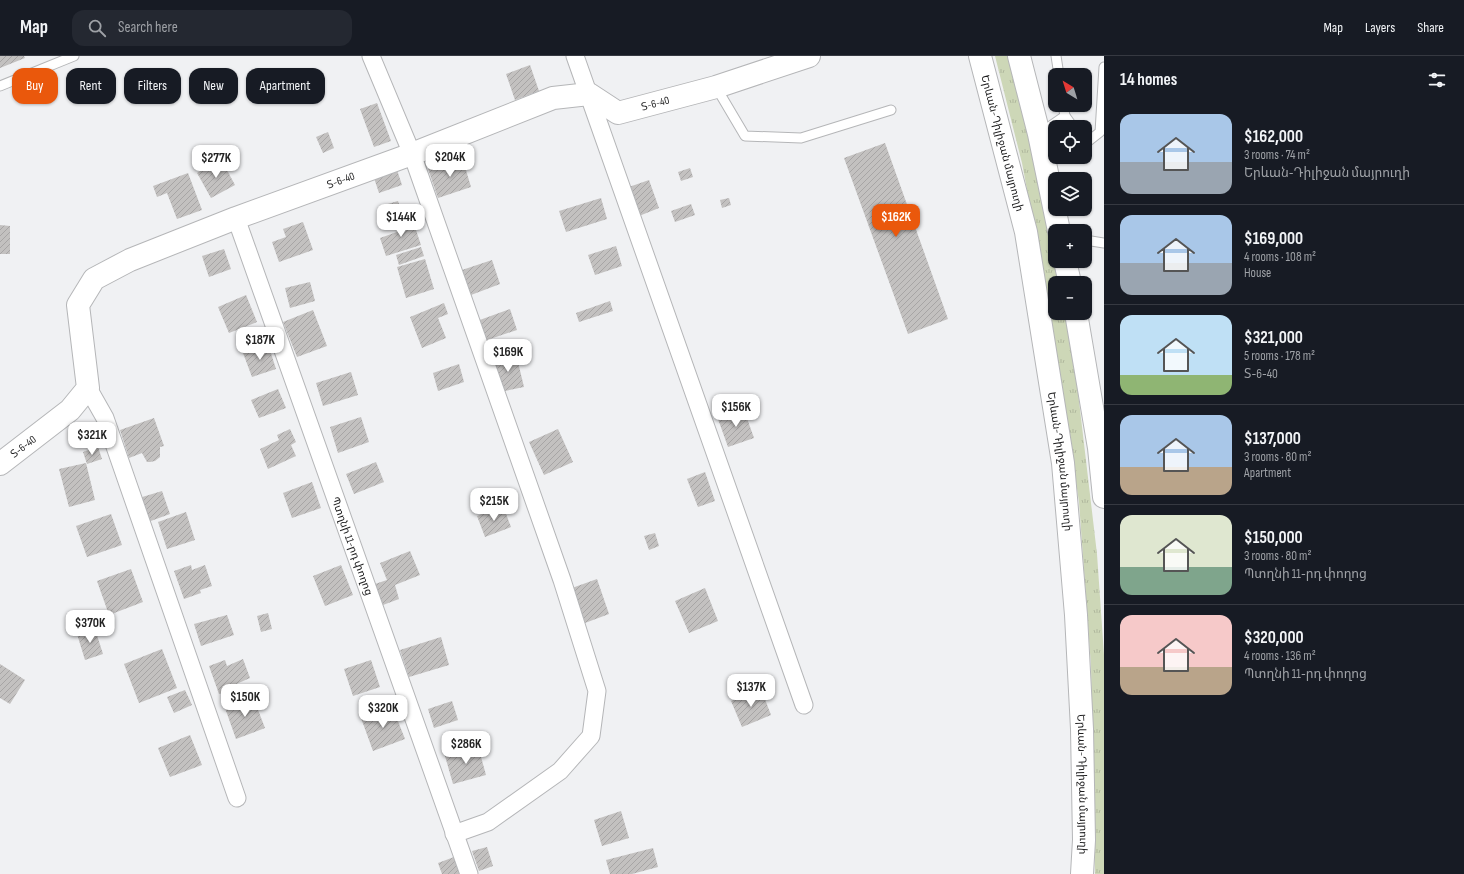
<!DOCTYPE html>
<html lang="en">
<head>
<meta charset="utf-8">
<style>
	:root { --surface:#171b24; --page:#242831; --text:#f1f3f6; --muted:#9ea1a6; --line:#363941; --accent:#ea580c }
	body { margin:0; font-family:"Sofia Sans Condensed","Noto Sans Armenian",sans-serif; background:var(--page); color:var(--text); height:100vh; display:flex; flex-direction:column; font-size:15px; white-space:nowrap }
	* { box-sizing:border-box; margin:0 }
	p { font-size:13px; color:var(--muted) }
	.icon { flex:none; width:22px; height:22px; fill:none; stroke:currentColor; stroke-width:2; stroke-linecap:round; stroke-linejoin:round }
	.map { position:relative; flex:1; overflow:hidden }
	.sheet { display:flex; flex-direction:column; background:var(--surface); width:360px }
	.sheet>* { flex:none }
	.top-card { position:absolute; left:12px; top:12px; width:380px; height:36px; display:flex; gap:8px }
	.needle { width:26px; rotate:322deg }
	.buttons { position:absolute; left:1048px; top:12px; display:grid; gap:8px }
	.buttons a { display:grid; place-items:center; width:44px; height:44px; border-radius:8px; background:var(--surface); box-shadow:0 1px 3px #0004; font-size:20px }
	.price { position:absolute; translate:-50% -34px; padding:0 9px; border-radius:8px; background:#fff; color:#222; font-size:13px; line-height:26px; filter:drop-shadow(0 1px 2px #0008) }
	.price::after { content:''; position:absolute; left:50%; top:24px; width:12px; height:9px; margin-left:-6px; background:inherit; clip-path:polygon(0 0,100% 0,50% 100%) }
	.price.active { background:var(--accent); color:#fff }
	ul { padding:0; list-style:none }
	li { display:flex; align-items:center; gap:12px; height:100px; padding:0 16px }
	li+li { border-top:1px solid var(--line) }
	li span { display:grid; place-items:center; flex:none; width:112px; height:80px; border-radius:12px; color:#555 }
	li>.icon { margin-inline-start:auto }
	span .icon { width:48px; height:48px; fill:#fffc; stroke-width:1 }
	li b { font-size:17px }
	h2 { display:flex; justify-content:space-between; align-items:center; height:48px; padding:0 16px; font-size:17px }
	.tag { padding:0 14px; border-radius:12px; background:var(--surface); box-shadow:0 1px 3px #0004; font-size:14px; line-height:36px }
	.tag.active { background:var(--accent); color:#fff }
	header { display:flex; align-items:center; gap:24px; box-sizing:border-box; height:56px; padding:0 20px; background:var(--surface); border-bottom:1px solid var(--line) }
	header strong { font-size:19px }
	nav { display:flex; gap:22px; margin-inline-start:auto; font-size:14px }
	.search { width:280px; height:36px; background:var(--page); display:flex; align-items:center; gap:10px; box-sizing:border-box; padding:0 14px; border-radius:12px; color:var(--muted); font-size:15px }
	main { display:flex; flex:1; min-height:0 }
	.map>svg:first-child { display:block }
	.grass { fill:url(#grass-tufts) }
	.building { fill:url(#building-hatch) }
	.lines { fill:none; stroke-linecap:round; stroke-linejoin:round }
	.service-casing { stroke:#b5b6b8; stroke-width:11 }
	.minor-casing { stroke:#b5b6b8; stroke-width:19 }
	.tertiary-casing { stroke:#b5b6b8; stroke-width:24 }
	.trunk-casing { stroke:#b5b6b8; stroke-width:24 }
	.service { stroke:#fff; stroke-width:9 }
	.minor { stroke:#fff; stroke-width:17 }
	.tertiary { stroke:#fff; stroke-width:22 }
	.trunk { stroke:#fff; stroke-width:22 }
	.labels { text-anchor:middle; stroke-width:3.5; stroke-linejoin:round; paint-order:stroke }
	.street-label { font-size:11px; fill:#1d1d1e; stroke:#fff }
</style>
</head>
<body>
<header>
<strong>Map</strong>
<div class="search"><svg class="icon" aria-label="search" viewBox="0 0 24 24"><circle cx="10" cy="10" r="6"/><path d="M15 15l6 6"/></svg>Search here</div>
<nav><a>Map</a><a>Layers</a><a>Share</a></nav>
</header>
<main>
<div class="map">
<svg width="1104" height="818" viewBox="0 0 1104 818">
	<defs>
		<pattern id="grass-tufts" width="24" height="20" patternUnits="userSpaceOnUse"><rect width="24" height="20" fill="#cdd7b7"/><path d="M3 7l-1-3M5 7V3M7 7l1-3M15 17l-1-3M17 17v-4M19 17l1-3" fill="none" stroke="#b0b89d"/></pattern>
		<pattern id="building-hatch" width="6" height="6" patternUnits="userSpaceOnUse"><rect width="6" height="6" fill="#c3c1c0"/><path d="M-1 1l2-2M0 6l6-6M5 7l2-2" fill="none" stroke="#a7a5a5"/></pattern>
	</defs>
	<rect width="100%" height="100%" fill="#f0f1f3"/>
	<!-- grass -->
	<polygon class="grass" points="995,0 1009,0 1034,93 1060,227 1055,227 1055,257 1065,257 1073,294 1097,498 1104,599 1104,818 1095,818 1091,610 1079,446 1053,273 1022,107"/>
	<!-- building -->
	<g class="building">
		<polygon points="0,0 24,0 25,2 0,12"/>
		<polygon points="530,9 539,35 515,44 506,18"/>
		<polygon points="377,47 391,85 374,91 360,53"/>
		<polygon points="328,76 334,92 323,97 316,81"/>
		<polygon points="885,87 948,263 908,278 844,102"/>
		<polygon points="462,101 471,131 438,142 428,113"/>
		<polygon points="221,103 235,129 211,142 197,117"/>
		<polygon points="396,111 402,129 379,137 373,119"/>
		<polygon points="690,112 693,121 681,125 678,116"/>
		<polygon points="188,117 202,154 177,163 167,137 157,141 153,130"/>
		<polygon points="649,124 659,152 639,160 629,131"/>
		<polygon points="601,142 607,163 566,176 559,155"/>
		<polygon points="729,142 731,149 722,152 720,144"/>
		<polygon points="398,145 402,157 385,163 381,150"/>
		<polygon points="691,148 695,159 675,166 671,155"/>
		<polygon points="412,162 421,189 386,200 380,182 397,176 394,167"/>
		<polygon points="303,166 313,194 279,206 272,186 286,181 283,173"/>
		<polygon points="0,169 10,170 10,198 0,198"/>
		<polygon points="616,190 622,210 595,219 588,199"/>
		<polygon points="421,191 424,200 399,209 396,199"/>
		<polygon points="224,193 231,213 209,221 202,200"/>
		<polygon points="425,203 434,233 406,242 397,211"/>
		<polygon points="492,204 500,228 471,239 462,214"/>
		<polygon points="310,226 315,245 290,252 285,232"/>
		<polygon points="246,239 257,266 229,277 218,251"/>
		<polygon points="610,245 613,255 579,266 576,257"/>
		<polygon points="444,247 448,258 438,262 446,282 422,292 410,261"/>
		<polygon points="510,253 517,274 484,285 477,265"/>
		<polygon points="313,254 327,290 297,301 283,266"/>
		<polygon points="268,288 276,313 252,321 243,297"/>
		<polygon points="516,298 524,331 500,336 493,304"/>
		<polygon points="459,308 464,326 438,335 433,317"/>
		<polygon points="351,316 358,339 323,350 316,327"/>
		<polygon points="278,333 286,352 259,362 251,344"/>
		<polygon points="744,354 754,382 728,391 718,363"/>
		<polygon points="361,361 369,386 338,397 330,371"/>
		<polygon points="154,362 164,390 160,391 160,401 155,405 150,406 147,406 142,397 129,402 120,374"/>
		<polygon points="290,373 296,386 291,389 296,400 268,413 260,393 279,384 277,379"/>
		<polygon points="558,373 573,406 544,419 529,386"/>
		<polygon points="98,391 102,403 87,408 83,396"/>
		<polygon points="376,406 384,426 354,438 346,418"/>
		<polygon points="86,407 95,444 69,451 59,413"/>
		<polygon points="705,416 715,445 698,451 687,423"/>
		<polygon points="312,426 321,452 292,462 283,437"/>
		<polygon points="162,435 170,458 148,466 139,442"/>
		<polygon points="503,450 511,471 485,481 477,460"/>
		<polygon points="186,456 195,484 167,493 158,466"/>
		<polygon points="111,458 122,489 87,501 76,470"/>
		<polygon points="655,477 659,490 649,494 644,480"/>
		<polygon points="410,495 420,519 395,529 399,543 383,549 375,528 387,524 380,507"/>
		<polygon points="191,509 192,514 205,509 212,530 200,534 201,537 184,543 174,515"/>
		<polygon points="341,509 353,539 325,550 313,520"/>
		<polygon points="131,513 143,546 109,559 97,525"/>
		<polygon points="597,523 609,558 585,567 572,532"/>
		<polygon points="705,532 718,565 689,577 675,545"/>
		<polygon points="268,557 272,573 261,576 257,560"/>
		<polygon points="227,559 234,579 201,590 194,568"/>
		<polygon points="95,573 103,598 85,604 77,578"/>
		<polygon points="441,581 449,609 409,621 400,594"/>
		<polygon points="162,593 177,632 139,647 124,608"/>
		<polygon points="243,603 250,622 234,629 235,632 219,638 209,610 225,604 227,610"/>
		<polygon points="371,604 380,631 353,640 344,613"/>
		<polygon points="0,608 25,624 10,648 0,642"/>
		<polygon points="761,633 771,659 742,671 731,645"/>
		<polygon points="185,634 192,649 174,657 167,641"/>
		<polygon points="253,641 265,672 236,683 225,652"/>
		<polygon points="452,645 458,664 434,672 428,653"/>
		<polygon points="392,650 405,683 373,695 361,662"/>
		<polygon points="190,679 202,709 170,721 158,692"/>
		<polygon points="478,690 486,719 453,728 445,700"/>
		<polygon points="621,755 629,782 602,790 594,764"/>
		<polygon points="487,791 493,810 479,815 472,795"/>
		<polygon points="653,792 658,811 632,818 610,818 606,804"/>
		<polygon points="454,801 461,818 442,818 438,807"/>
	</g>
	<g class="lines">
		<defs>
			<g id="service">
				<polyline points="1056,0 1059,19"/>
				<polyline points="0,30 74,0"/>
				<polyline points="716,31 745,80 801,82 891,54"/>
				<polyline points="1065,60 1073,71"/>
				<polyline points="1039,78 1065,60 1063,49"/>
				<polyline points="1085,86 1086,87 1100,76 1104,11"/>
				<polyline points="1085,184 1104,187"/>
			</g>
			<g id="minor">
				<polyline points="371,0 412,98 562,524 597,635 591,680 560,715 488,766 454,778"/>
				<polyline points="575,0 804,649"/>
				<path id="s1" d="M236,162l233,656"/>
				<polyline points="88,332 105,362 237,742"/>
			</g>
			<g id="tertiary">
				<path id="s2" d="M0,408l70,-54 18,-22 -10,-83 16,-26 36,-19 106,-42 176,-64 141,-56 36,-4 29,19 98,-26 93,-31"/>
			</g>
			<g id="trunk">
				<path id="s3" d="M980,0l46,176 37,231 13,152 6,114 2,111 -2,34"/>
				<polyline points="1019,0 1039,78 1059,175"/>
				<polyline points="1065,205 1070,227"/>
				<polyline points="1076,257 1099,392 1104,441"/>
			</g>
		</defs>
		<!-- service casing -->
		<use href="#service" class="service-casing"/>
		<!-- minor casing -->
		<use href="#minor" class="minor-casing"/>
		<!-- tertiary casing -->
		<use href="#tertiary" class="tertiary-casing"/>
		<!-- trunk casing -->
		<use href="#trunk" class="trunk-casing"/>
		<!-- service -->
		<use href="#service" class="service"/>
		<!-- minor -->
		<use href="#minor" class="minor"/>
		<!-- tertiary -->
		<use href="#tertiary" class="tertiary"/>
		<!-- trunk -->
		<use href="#trunk" class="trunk"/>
	</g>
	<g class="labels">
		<!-- street labels -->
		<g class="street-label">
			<text dy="4" stroke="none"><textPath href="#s2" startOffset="834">Տ-6-40</textPath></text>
			<text dy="4" stroke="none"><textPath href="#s3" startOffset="90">Երևան-Դիլիջան մայրուղի</textPath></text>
			<text dy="4" stroke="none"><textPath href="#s2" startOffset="497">Տ-6-40</textPath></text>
			<text dy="4" stroke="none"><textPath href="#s2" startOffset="29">Տ-6-40</textPath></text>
			<text dy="4" stroke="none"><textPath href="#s3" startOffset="414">Երևան-Դիլիջան մայրուղի</textPath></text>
			<text dy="4" stroke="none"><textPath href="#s1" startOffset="348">Պտղնի 11-րդ փողոց</textPath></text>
			<text dy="4" stroke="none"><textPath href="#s3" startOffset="738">Երևան-Դիլիջան մայրուղի</textPath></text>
		</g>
	</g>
</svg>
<div class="buttons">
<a><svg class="needle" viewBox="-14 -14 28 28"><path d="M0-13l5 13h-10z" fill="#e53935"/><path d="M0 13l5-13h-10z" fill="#9ea1a6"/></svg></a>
<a><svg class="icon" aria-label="locate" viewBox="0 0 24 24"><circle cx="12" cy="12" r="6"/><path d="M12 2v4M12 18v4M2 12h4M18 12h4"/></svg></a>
<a><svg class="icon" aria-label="layers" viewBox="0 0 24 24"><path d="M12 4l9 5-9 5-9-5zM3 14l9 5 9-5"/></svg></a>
<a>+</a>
<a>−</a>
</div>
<b class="price" style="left:450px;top:122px">$204K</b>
<b class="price" style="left:216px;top:123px">$277K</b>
<b class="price" style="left:401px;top:182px">$144K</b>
<b class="price active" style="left:896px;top:182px">$162K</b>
<b class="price" style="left:260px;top:305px">$187K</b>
<b class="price" style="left:508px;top:317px">$169K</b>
<b class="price" style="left:736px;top:372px">$156K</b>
<b class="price" style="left:92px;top:400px">$321K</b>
<b class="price" style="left:494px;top:466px">$215K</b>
<b class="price" style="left:90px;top:588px">$370K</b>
<b class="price" style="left:751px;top:652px">$137K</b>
<b class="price" style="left:245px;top:662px">$150K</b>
<b class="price" style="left:383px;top:673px">$320K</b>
<b class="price" style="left:466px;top:709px">$286K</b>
<div class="top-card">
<a class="tag active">Buy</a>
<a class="tag">Rent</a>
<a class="tag">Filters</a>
<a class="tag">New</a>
<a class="tag">Apartment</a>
</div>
</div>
<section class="sheet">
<h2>14 homes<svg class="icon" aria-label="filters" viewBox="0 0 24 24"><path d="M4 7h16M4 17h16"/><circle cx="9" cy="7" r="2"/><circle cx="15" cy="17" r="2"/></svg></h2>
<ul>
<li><span style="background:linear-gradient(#a9c7e8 60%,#9aa5b1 0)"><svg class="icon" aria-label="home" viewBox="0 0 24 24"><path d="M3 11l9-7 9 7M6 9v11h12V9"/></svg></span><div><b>$162,000</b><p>3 rooms · 74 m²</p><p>Երևան-Դիլիջան մայրուղի</p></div></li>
<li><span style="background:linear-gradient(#a9c7e8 60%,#9aa5b1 0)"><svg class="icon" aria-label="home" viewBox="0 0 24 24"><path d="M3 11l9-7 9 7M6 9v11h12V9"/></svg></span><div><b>$169,000</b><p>4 rooms · 108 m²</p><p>House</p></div></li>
<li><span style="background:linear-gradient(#bfe0f5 75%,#8fb573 0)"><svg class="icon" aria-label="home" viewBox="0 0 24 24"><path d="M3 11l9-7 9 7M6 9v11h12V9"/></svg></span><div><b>$321,000</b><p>5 rooms · 178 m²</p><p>Տ-6-40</p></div></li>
<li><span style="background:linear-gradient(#a9c7e8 65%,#b9a48a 0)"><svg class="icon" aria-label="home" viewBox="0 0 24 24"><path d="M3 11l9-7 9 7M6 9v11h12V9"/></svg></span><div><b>$137,000</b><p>3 rooms · 80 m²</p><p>Apartment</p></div></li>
<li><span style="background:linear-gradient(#dfe7d0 65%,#7fa58c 0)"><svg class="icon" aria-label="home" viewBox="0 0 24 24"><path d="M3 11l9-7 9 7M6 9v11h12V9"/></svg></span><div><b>$150,000</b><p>3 rooms · 80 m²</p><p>Պտղնի 11-րդ փողոց</p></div></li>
<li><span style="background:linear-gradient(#f6c9c9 65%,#b9a48a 0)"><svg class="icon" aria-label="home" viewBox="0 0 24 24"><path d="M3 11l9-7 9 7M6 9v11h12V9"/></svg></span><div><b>$320,000</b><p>4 rooms · 136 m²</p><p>Պտղնի 11-րդ փողոց</p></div></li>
</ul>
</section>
</main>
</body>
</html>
